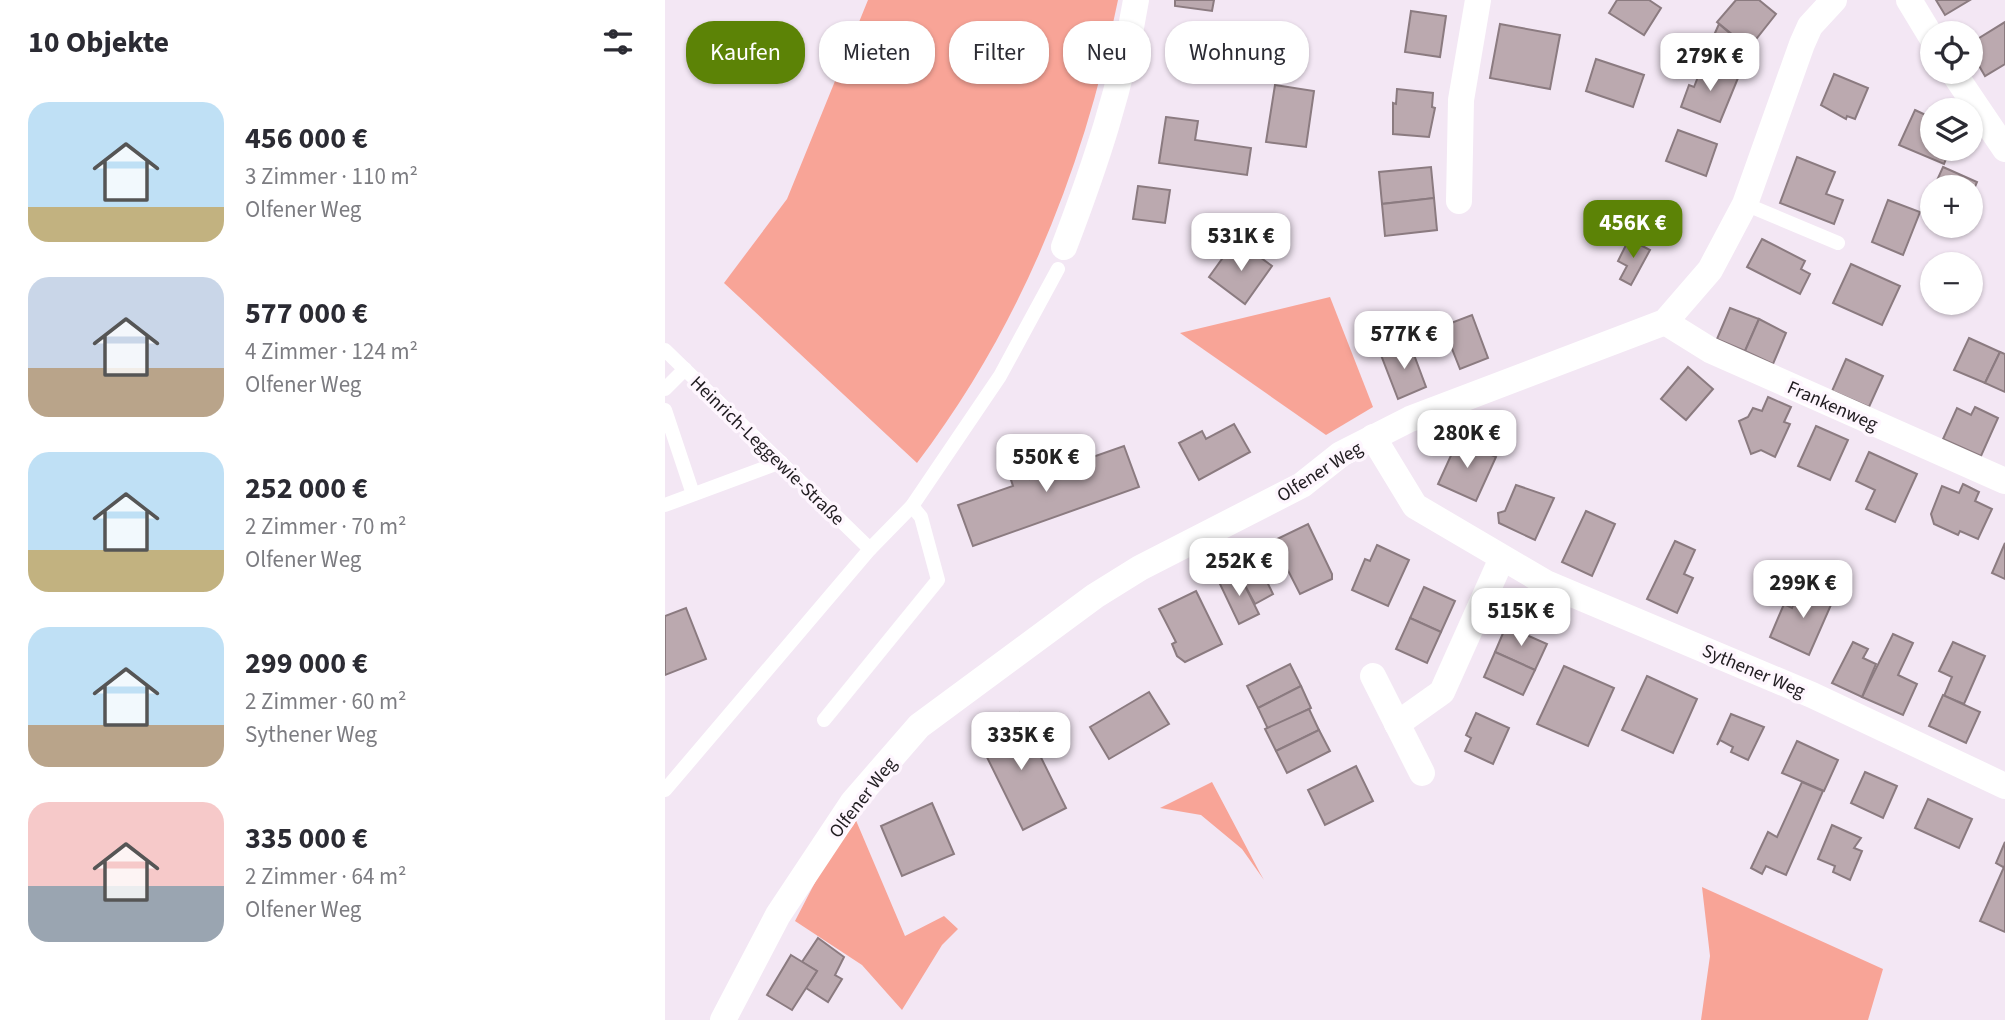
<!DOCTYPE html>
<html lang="de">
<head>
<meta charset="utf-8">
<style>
	:root { --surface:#fff; --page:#f7f7f7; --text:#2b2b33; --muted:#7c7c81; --accent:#5c8306 }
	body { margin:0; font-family:"Source Sans 3",sans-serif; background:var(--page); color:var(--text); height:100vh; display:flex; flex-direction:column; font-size:26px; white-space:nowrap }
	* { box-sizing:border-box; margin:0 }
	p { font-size:23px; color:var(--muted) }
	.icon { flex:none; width:38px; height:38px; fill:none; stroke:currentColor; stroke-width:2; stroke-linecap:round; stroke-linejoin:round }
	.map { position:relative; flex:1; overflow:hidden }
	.side { display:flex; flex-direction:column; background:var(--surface); width:665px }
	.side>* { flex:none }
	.banner { position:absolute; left:21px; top:21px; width:665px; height:63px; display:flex; gap:14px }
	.buttons { position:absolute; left:1255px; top:21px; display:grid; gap:14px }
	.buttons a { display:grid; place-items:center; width:63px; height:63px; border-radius:50%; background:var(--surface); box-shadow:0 2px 5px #0004; font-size:35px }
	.price { position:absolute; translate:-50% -60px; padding:0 16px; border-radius:14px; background:#fff; color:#222; font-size:23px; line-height:46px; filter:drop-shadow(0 2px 4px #0008) }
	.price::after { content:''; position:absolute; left:50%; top:42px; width:21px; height:16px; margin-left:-10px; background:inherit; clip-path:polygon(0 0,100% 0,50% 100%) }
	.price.on { background:var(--accent); color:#fff }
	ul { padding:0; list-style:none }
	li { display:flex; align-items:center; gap:21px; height:175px; padding:0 28px }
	li span { display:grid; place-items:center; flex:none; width:196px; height:140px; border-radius:21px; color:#555 }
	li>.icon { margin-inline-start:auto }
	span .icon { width:84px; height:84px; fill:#fffc; stroke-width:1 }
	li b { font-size:30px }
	h2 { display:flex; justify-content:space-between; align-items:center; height:84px; padding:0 28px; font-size:30px }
	.pill { padding:0 24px; border-radius:28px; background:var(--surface); box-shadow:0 2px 5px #0004; font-size:24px; line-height:63px }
	.pill.on { background:var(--accent); color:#fff }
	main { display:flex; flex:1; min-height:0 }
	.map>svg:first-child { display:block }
	.green { fill:#f8a497 }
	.building { fill:#bba9af; stroke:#8b7b80; stroke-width:2 }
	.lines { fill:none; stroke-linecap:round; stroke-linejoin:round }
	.service { stroke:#fff; stroke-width:14 }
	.minor { stroke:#fff; stroke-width:26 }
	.labels { text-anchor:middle; stroke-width:7; stroke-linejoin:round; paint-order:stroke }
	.street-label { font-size:19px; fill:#201c20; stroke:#fef6fe }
</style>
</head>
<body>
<main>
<section class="side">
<h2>10 Objekte<svg class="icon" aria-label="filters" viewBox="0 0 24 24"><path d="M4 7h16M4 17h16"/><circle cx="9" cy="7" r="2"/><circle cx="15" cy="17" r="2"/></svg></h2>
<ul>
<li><span style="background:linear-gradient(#bfe0f5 75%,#c2b280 0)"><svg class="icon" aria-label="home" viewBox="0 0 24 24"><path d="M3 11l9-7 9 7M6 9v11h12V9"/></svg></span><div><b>456 000 €</b><p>3 Zimmer · 110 m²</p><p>Olfener Weg</p></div></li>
<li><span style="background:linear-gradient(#c9d6e8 65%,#b9a48a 0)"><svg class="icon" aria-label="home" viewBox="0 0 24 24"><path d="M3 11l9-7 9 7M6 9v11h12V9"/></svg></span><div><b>577 000 €</b><p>4 Zimmer · 124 m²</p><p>Olfener Weg</p></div></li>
<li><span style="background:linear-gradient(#bfe0f5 70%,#c2b280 0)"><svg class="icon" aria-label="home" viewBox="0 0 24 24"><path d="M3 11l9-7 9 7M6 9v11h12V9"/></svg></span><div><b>252 000 €</b><p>2 Zimmer · 70 m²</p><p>Olfener Weg</p></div></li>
<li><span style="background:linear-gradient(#bfe0f5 70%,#b9a48a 0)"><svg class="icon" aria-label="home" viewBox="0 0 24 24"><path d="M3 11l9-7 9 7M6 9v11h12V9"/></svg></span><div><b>299 000 €</b><p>2 Zimmer · 60 m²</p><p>Sythener Weg</p></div></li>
<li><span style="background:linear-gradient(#f6c9c9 60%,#9aa5b1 0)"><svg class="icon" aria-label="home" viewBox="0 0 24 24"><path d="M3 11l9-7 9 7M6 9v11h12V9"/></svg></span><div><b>335 000 €</b><p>2 Zimmer · 64 m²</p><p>Olfener Weg</p></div></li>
</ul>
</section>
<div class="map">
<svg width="1340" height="1020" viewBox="0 0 1340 1020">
	<rect width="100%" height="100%" fill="#f3e7f4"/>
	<!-- green -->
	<g class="green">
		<path d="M203,0h250c-34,168 -97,326 -201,463l-193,-180 63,-84z"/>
		<polygon points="665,297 708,407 661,435 515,333"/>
		<polygon points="547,782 595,873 599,880 577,849 536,815 495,808"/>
		<polygon points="187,811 240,936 279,916 293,929 277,945 237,1010 197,965 130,921"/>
		<polygon points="1037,887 1218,969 1203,1020 1036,1020 1045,956"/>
	</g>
	<!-- building -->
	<g class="building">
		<polygon points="510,0 549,0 547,11 510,6"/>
		<polygon points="952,0 984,0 996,8 979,35 944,13"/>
		<polygon points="1071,0 1094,0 1111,14 1084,48 1052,22"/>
		<polygon points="1271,0 1305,0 1280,15"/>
		<polygon points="746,11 781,16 775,57 740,52"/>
		<polygon points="1340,22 1340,64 1320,76 1306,52 1306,43"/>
		<polygon points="835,24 895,35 885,89 825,78"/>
		<polygon points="1054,24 1081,47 1076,62 1042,51"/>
		<polygon points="931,59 979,75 968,107 921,91"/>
		<polygon points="1038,64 1073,78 1055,122 1016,107 1024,85 1029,87"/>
		<polygon points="1169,74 1203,88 1190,119 1182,116 1181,119 1156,105"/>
		<polygon points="610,85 649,91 641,147 601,142"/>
		<polygon points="732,89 768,93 767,107 770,108 764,137 728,134 728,103 731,104"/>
		<polygon points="1250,110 1267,118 1267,149 1285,149 1279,164 1234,145"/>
		<polygon points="501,117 533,121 530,140 586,148 582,175 494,163"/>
		<polygon points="1013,130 1052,144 1041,176 1001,161"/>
		<polygon points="1132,157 1170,172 1161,194 1178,200 1169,224 1115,203"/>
		<polygon points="766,167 769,198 717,204 714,172"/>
		<polygon points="1278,167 1312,182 1306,196 1306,187 1269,187"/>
		<polygon points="473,186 505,190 500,223 468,219"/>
		<polygon points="769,198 772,230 720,236 717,204"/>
		<polygon points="1223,200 1255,212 1238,255 1207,242"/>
		<polygon points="964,239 985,250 966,285 955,279 962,266 953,261"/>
		<polygon points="1097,239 1140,261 1136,269 1145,274 1135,294 1082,267"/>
		<polygon points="567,245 580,254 584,249 607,266 580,304 544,277"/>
		<polygon points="1186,264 1235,286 1217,325 1168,303"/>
		<polygon points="1065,308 1094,319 1080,351 1052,339"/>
		<polygon points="807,315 823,358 795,369 778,326"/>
		<polygon points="1094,319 1121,333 1108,364 1080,351"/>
		<polygon points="1304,338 1335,352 1320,383 1289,370"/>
		<polygon points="745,344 761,387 733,399 716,355"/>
		<polygon points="1335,352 1340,354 1340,392 1320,383"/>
		<polygon points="1181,359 1218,376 1204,407 1167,391"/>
		<polygon points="1023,367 1048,389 1021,420 996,399"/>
		<polygon points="1103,397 1126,407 1119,422 1125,424 1110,457 1096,450 1086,454 1074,421 1083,417 1088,408 1097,411"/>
		<polygon points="1310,407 1333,418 1316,456 1278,439 1292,408 1306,415"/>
		<polygon points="569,424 585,452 534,480 514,443 537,431 541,439"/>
		<polygon points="1151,426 1183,440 1165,480 1133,466"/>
		<polygon points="793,440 831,457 811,501 773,484"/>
		<polygon points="459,446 474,487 308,546 293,505 348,486 337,453 354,447 365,479"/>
		<polygon points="1204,452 1252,474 1230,522 1201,509 1210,490 1191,481"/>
		<polygon points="1298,484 1314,492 1310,501 1327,509 1313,539 1295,531 1293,535 1269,524 1266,514 1277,486 1294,493"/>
		<polygon points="851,485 889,498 870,540 834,523 833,513 840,511"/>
		<polygon points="921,511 950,524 927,576 897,562"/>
		<polygon points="643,524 667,574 667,579 635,594 608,541"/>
		<polygon points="1010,541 1030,550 1019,574 1028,578 1012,613 982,599"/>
		<polygon points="1340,543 1340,579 1327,573"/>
		<polygon points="712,545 744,560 723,606 687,590 700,559 705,561"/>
		<polygon points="588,553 608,594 590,604 568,563"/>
		<polygon points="573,572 594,614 574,624 554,582"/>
		<polygon points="1137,584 1169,598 1144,655 1105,637 1119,604 1127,608"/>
		<polygon points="759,587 790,601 776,632 745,618"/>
		<polygon points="531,591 557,644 520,662 512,656 507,644 511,642 494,609"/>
		<polygon points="21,608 41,659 0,675 0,616"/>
		<polygon points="745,618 776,632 762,663 731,649"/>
		<polygon points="841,626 882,644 870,670 830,652"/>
		<polygon points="1228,634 1248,643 1233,675 1252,684 1238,715 1197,697"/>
		<polygon points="1188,642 1203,649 1198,658 1211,664 1197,697 1167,683"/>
		<polygon points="1288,642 1320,656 1299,704 1279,696 1287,677 1274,671"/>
		<polygon points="830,652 870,670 858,695 819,677"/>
		<polygon points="625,664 636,686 593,708 582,686"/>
		<polygon points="899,666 949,688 923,746 872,724"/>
		<polygon points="982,676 1032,699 1008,753 957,730"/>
		<polygon points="636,686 646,708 603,729 593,708"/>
		<polygon points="484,692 504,724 444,759 425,727"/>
		<polygon points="1278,695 1315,712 1301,743 1264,726"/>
		<polygon points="644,709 654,730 611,751 600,729"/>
		<polygon points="354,713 401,808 358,830 311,735"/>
		<polygon points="811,713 844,728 828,764 800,751 806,738 801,735"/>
		<polygon points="1066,714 1099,727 1083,760 1066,752 1068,747 1055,740 1052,745"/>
		<polygon points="654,730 665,751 622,773 611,751"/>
		<polygon points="1132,741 1173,760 1159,791 1117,773"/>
		<polygon points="691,766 708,801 660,825 643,790"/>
		<polygon points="1200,772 1232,786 1218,818 1186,803"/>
		<polygon points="1137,782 1158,791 1121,875 1101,866 1097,874 1086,868 1103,832 1112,837"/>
		<polygon points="1263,799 1307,819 1294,848 1250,828"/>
		<polygon points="267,803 289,854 237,876 216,826"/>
		<polygon points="1167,825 1196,838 1189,848 1197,851 1185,880 1168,872 1170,866 1153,859"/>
		<polygon points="1340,842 1340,868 1331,863"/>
		<polygon points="1339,867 1340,868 1340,932 1315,921"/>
		<polygon points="153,938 179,957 170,975 177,979 163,1002 141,988 152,971 137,962"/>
		<polygon points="126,955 152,971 127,1010 102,995"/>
	</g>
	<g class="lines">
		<!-- service -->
		<g class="service">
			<polyline points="1080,204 1173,243"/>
			<polyline points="0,350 205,549"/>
			<polyline points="0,389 20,369"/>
			<polyline points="0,410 28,494"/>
			<polyline points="0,505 116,462"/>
			<polyline points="159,720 273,580 256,517 247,506"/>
			<polyline points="0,790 205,549 247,506 335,376 393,269"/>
		</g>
		<!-- minor -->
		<g class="minor">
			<polyline points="1244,0 1267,38"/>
			<polyline points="1288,72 1340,149"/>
			<polyline points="794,201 796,100 813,0"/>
			<path d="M399,247c31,-81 58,-161 72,-247"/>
			<polyline points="1000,322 1045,350 1340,481"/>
			<polyline points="708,437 750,506 881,583 1147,695 1340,786"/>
			<polyline points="708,676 757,773"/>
			<polyline points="732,724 777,692 837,558"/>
			<polyline points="58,1020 113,915 188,802 254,726 430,596 475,568 637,485 676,454 745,419 1000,322 1045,270 1080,204 1137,44 1145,26 1169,0"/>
		</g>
	</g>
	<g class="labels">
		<!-- street labels -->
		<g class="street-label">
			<text transform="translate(1168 405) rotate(24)" y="7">Frankenweg</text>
			<text transform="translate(103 450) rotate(44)" y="7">Heinrich-Leggewie-Straße</text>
			<text transform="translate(654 471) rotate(-32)" y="7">Olfener Weg</text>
			<text transform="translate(1089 670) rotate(23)" y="7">Sythener Weg</text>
			<text transform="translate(197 797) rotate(-52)" y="7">Olfener Weg</text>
		</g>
	</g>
</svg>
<div class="buttons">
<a><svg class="icon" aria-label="locate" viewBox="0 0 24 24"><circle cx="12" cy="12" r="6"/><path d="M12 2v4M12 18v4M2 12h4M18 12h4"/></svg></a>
<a><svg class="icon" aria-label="layers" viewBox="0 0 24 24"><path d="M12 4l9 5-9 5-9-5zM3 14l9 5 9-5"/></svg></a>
<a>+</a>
<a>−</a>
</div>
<b class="price" style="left:1045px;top:93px">279K €</b>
<b class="price on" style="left:968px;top:260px">456K €</b>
<b class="price" style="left:576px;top:273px">531K €</b>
<b class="price" style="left:739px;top:371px">577K €</b>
<b class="price" style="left:802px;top:470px">280K €</b>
<b class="price" style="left:381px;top:494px">550K €</b>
<b class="price" style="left:574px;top:598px">252K €</b>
<b class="price" style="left:1138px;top:620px">299K €</b>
<b class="price" style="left:856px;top:648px">515K €</b>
<b class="price" style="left:356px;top:772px">335K €</b>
<div class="banner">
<a class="pill on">Kaufen</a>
<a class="pill">Mieten</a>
<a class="pill">Filter</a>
<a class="pill">Neu</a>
<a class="pill">Wohnung</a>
</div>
</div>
</main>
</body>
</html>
